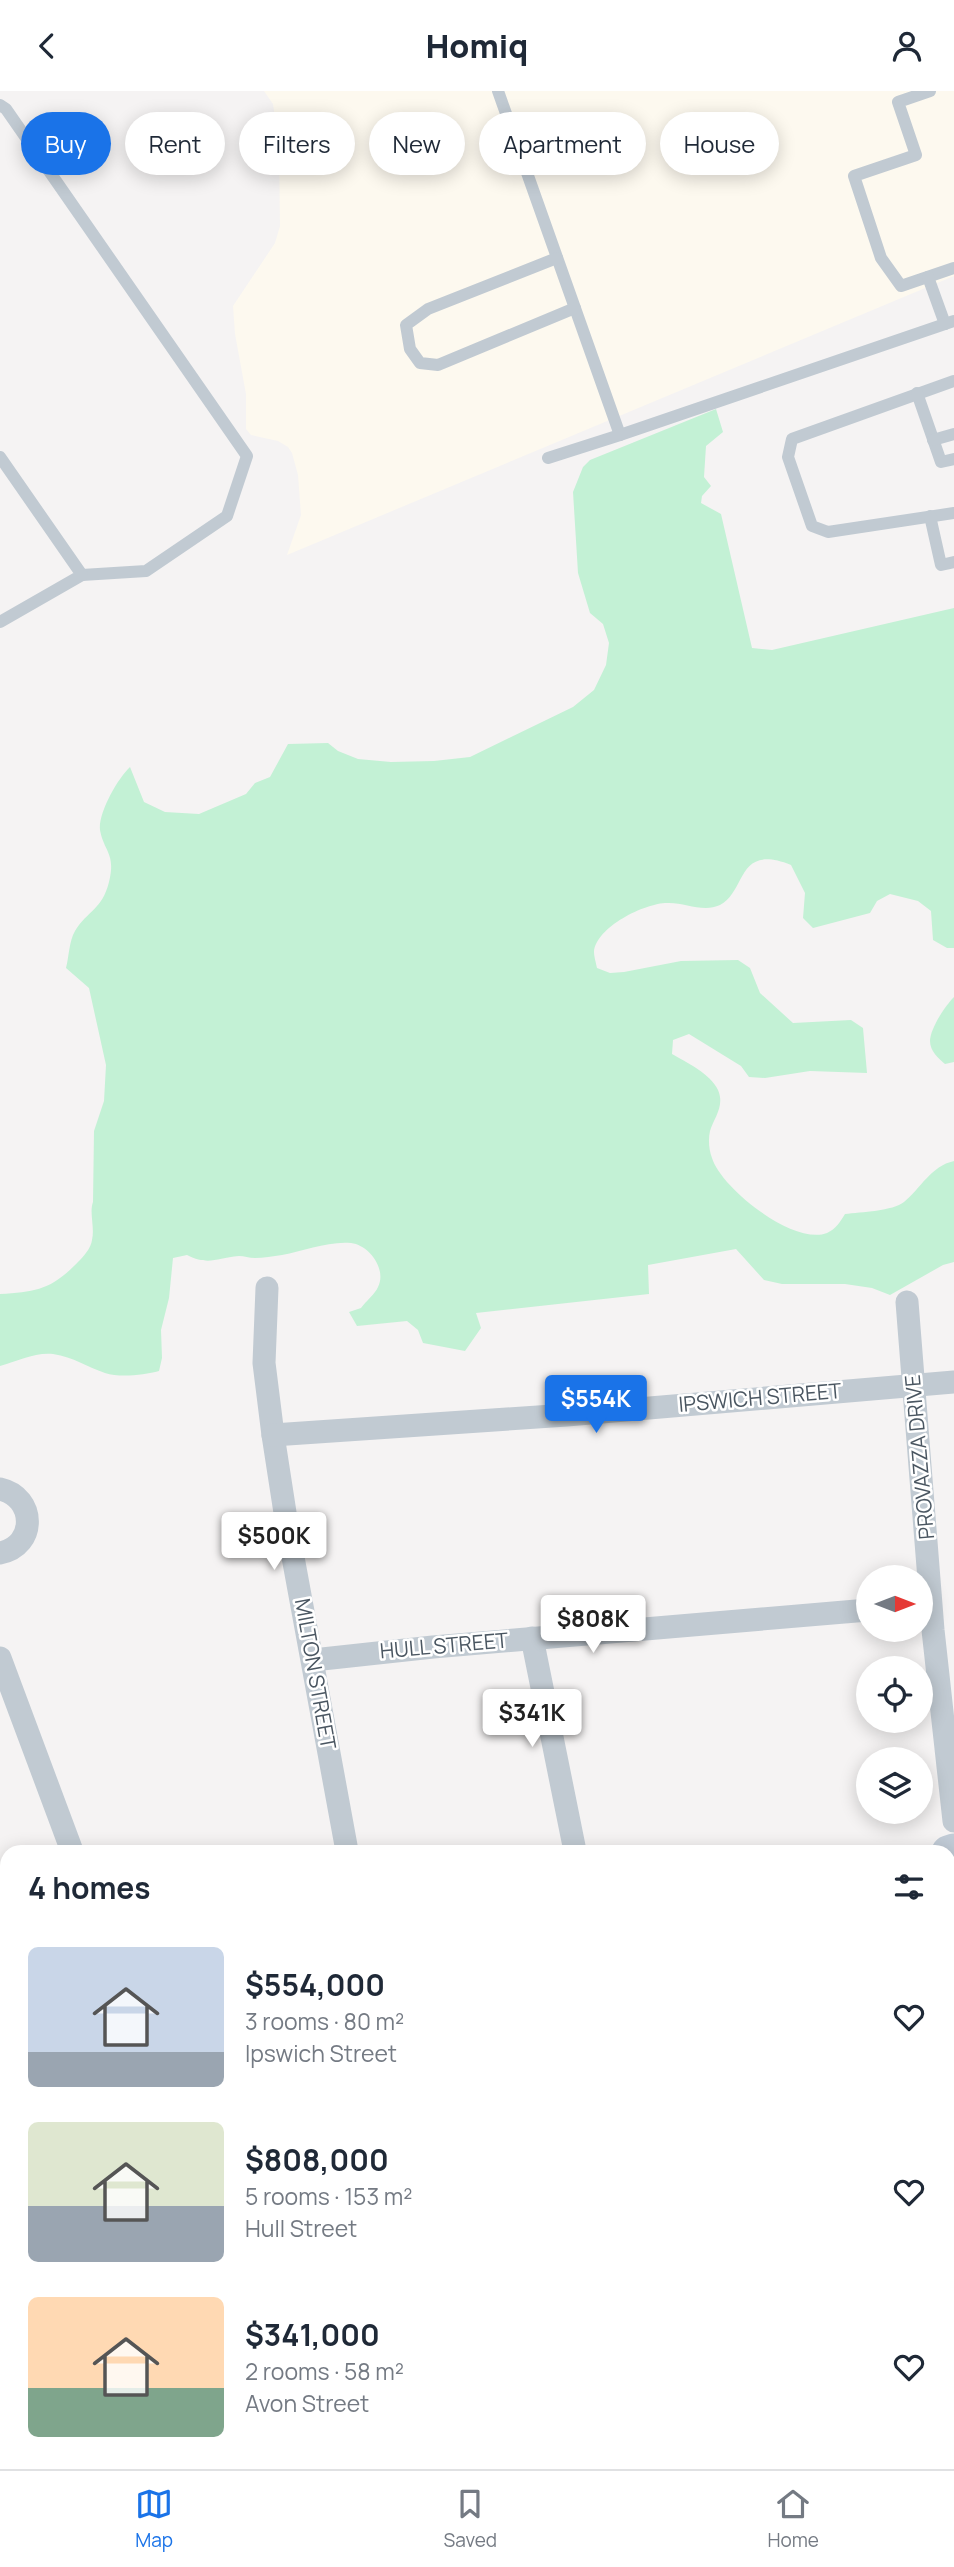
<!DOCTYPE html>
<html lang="en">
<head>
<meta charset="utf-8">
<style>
	:root { --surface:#fff; --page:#f2f2f3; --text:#1f2937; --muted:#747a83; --line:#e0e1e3; --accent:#1a73e8 }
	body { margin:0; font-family:Manrope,sans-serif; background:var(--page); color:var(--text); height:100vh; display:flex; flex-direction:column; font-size:26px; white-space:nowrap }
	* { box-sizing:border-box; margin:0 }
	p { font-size:23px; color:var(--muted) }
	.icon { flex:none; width:38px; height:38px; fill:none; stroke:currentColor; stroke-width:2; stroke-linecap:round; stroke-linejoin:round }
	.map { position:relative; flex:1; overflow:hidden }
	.sheet { position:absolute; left:0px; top:1754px; width:956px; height:625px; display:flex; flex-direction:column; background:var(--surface); border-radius:21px 21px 0 0; box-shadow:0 4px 18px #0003 }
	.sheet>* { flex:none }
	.top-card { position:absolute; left:21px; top:21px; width:914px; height:63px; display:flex; gap:14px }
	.needle { width:46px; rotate:90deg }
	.tools { position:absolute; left:856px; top:1474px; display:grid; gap:14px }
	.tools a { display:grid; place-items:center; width:77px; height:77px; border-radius:50%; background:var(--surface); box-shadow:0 4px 18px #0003; font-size:35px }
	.price { position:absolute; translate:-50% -60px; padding:0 16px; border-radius:7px; background:#fff; color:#222; font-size:23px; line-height:46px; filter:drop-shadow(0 2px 4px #0008) }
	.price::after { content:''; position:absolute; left:50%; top:42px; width:21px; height:16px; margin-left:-10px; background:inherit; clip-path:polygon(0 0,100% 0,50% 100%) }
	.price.on { background:var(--accent); color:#fff }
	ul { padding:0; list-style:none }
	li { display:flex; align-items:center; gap:21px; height:175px; padding:0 28px }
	li span { display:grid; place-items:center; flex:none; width:196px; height:140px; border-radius:10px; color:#555 }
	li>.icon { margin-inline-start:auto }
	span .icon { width:84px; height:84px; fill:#fffc; stroke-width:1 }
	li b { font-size:30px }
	h2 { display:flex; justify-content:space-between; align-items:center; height:84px; padding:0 28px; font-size:30px }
	.chip { padding:0 24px; border-radius:32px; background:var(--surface); box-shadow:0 4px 18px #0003; font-size:24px; line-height:63px }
	.chip.on { background:var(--accent); color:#fff }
	header { display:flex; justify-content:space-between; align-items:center; height:91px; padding:0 28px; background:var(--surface); font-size:32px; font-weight:800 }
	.tabs { display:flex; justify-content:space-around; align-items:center; height:98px; border-top:2px solid var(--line); background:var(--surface); font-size:19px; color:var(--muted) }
	.tabs a { display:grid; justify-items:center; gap:4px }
	.tabs .on { color:var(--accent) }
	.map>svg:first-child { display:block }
	.commercial { fill:#fdf9ef }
	.green { fill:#c3f1d5 }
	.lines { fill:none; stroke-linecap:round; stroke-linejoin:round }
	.service { stroke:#c1cad2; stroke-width:12 }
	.minor { stroke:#c1cad2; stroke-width:23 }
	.secondary { stroke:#c1cbd6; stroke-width:33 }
	.labels { text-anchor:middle; stroke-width:5; stroke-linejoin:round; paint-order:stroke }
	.street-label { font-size:21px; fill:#4a5661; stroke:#fff }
</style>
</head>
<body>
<header><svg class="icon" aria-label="back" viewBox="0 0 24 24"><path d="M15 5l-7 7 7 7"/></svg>Homiq<svg class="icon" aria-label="person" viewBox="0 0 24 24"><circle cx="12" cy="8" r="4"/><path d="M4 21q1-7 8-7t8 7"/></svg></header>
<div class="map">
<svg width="954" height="2378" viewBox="0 0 954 2378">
	<rect width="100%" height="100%" fill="#f5f3f3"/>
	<!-- commercial -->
	<polygon class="commercial" points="264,0 954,0 954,185 287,464 301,424 298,384 292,362 288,356 278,350 251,344 246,338 246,303 235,243 233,215 275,152 280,135 279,55 273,13"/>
	<!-- green -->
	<g class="green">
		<path d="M716,318l7,23 -17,14 -2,31 7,9 -9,10 -1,7 20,11 31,134 20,2 182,-42v340h-7l-14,-8 -2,-29 -13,-10 -28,-7 -13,7 -7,12 -57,15 -10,-10 2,-25 -14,-28c-55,-22 -44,26 -71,40 -17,8 -36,-3 -53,-2 -22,0 -71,24 -73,49 0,4 2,11 3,16l13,5 14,-1 57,-11 57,-1 12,8 10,25 33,30 58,-3 12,8 4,45 -57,-2 -45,7 -16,-1 -8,-11 -52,-32 -16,6 -1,14c14,8 39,20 46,36 7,16 -4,28 -8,41 -2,9 -1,19 2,27 9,30 82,88 115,75 9,-4 13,-11 18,-19 16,-2 48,-3 59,-12 17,-14 27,-36 50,-41v101l-11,3 -53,30 -18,-7 -27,-4h-63l-18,-4 -28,-31 -88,16 1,29 -173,19 5,15 -16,23 -42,-8 -5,-13 -11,-9 -50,5 -8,-14 12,-4c5,-7 14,-14 17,-21 9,-18 -9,-42 -27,-44 -23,-2 -47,8 -69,12 -9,1 -19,3 -27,3 -6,0 -11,-2 -16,-2 -23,2 -30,10 -52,-1l-14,3 -4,40 -8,32 1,28 -3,13c-15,4 -39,7 -54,2 -18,-6 -31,-16 -52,-19 -17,-2 -36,7 -53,12v-72c37,-2 52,-5 78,-32 6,-6 13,-14 14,-22 3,-13 -3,-27 1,-38l1,-71 10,-30 2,-36 -17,-77 -23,-20c3,-11 3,-27 9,-37 12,-20 27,-21 34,-49 7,-29 -5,-30 -9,-52 -2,-17 18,-52 30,-63l14,35 21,10 34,2 47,-20 9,-11 15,-6 18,-33 40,-1 10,8 20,8 33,3 43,-1 36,-4 103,-50 21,-17 12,-25 3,-22 -6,-19 -13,-11 -12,-40 -5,-81 10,-25 7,-7z"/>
		<path d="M954,906v65l-9,2c-7,-6 -15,-13 -15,-23 0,-12 15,-35 24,-44z"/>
		<path d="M949,1793l5,15v434c-6,14 -4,30 0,44v92h-954v-224l7,-3v220h941z"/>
	</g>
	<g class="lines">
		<!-- service -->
		<g class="service">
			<polyline points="498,0 620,344"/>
			<polyline points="930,0 898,11 916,64 854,85 881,167 901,195 954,177"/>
			<polyline points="0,14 6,18 247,365 227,425 146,480 82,484"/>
			<polyline points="557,167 428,218 406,234 410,258 420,272 438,274 575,217"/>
			<polyline points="928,186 945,233"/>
			<polyline points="954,290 792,348 788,366 812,435 828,441 954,422"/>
			<polyline points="917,302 941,371 954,368"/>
			<polyline points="933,349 954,343"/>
			<polyline points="0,366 82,484 0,531"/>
			<polyline points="548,367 620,344 954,230"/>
			<polyline points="930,425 941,474 954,471"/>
			<polyline points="0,2071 7,2068"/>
			<polyline points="0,2093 7,2108"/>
		</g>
		<!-- minor -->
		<g class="minor">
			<polyline points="267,1197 264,1272 273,1344 286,1428 347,1760"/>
			<polyline points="907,1211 933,1539 954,1730"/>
			<polyline points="273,1344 567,1324 954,1291"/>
			<path d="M0,1398c36,8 37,57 0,64"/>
			<polyline points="532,1547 575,1760"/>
			<polyline points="0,1567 72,1760"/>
			<polyline points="313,1569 433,1556 868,1519"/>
		</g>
		<!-- secondary -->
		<g class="secondary">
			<polyline points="948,1761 954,1759"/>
			<polyline points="0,2124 7,2121"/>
		</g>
	</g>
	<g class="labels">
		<!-- street labels -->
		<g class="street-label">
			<text transform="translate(760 1307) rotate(-5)" y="7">IPSWICH STREET</text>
			<text transform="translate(920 1366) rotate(-95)" y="7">PROVAZZA DRIVE</text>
			<text transform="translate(444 1555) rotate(-5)" y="7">HULL STREET</text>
			<text transform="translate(315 1583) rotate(80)" y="7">MILTON STREET</text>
		</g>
	</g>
</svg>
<div class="tools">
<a><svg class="needle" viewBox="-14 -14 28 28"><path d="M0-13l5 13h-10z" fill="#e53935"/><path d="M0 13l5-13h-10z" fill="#747a83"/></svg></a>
<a><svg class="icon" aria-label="locate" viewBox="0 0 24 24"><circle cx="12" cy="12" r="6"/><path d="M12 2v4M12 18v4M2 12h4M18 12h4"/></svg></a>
<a><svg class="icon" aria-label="layers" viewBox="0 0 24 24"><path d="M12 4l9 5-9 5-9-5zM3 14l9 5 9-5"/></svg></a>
</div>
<b class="price on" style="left:596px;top:1344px">$554K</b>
<b class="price" style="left:274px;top:1481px">$500K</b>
<b class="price" style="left:593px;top:1564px">$808K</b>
<b class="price" style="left:532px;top:1658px">$341K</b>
<div class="top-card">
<a class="chip on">Buy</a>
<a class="chip">Rent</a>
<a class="chip">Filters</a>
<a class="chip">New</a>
<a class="chip">Apartment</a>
<a class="chip">House</a>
</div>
<section class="sheet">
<h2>4 homes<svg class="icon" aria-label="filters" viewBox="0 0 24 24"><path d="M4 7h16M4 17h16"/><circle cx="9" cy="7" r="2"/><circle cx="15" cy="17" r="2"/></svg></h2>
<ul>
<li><span style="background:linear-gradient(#c9d6e8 75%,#9aa5b1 0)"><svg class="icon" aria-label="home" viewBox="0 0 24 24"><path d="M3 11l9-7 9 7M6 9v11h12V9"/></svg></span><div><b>$554,000</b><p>3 rooms · 80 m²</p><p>Ipswich Street</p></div><svg class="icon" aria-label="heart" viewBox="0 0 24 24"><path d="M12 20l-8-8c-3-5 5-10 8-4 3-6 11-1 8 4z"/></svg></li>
<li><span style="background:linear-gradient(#dfe7d0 60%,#9aa5b1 0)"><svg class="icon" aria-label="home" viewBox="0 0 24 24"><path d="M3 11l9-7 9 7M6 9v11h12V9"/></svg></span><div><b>$808,000</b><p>5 rooms · 153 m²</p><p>Hull Street</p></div><svg class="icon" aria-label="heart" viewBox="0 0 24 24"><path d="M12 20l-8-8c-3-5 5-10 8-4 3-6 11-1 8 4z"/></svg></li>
<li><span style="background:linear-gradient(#ffd9b3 65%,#7fa58c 0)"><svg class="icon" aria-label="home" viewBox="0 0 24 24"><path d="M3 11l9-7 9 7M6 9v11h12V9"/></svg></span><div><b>$341,000</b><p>2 rooms · 58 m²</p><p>Avon Street</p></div><svg class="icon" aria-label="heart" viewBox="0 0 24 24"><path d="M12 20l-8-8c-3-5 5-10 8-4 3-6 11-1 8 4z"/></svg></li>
</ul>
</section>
</div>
<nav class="tabs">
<a class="on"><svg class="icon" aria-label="map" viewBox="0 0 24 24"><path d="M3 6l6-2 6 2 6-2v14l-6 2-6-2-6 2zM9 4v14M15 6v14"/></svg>Map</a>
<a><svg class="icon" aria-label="saved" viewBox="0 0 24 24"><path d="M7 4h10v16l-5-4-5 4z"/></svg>Saved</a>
<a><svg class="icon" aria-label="home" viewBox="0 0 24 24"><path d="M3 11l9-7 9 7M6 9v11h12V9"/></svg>Home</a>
</nav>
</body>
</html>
